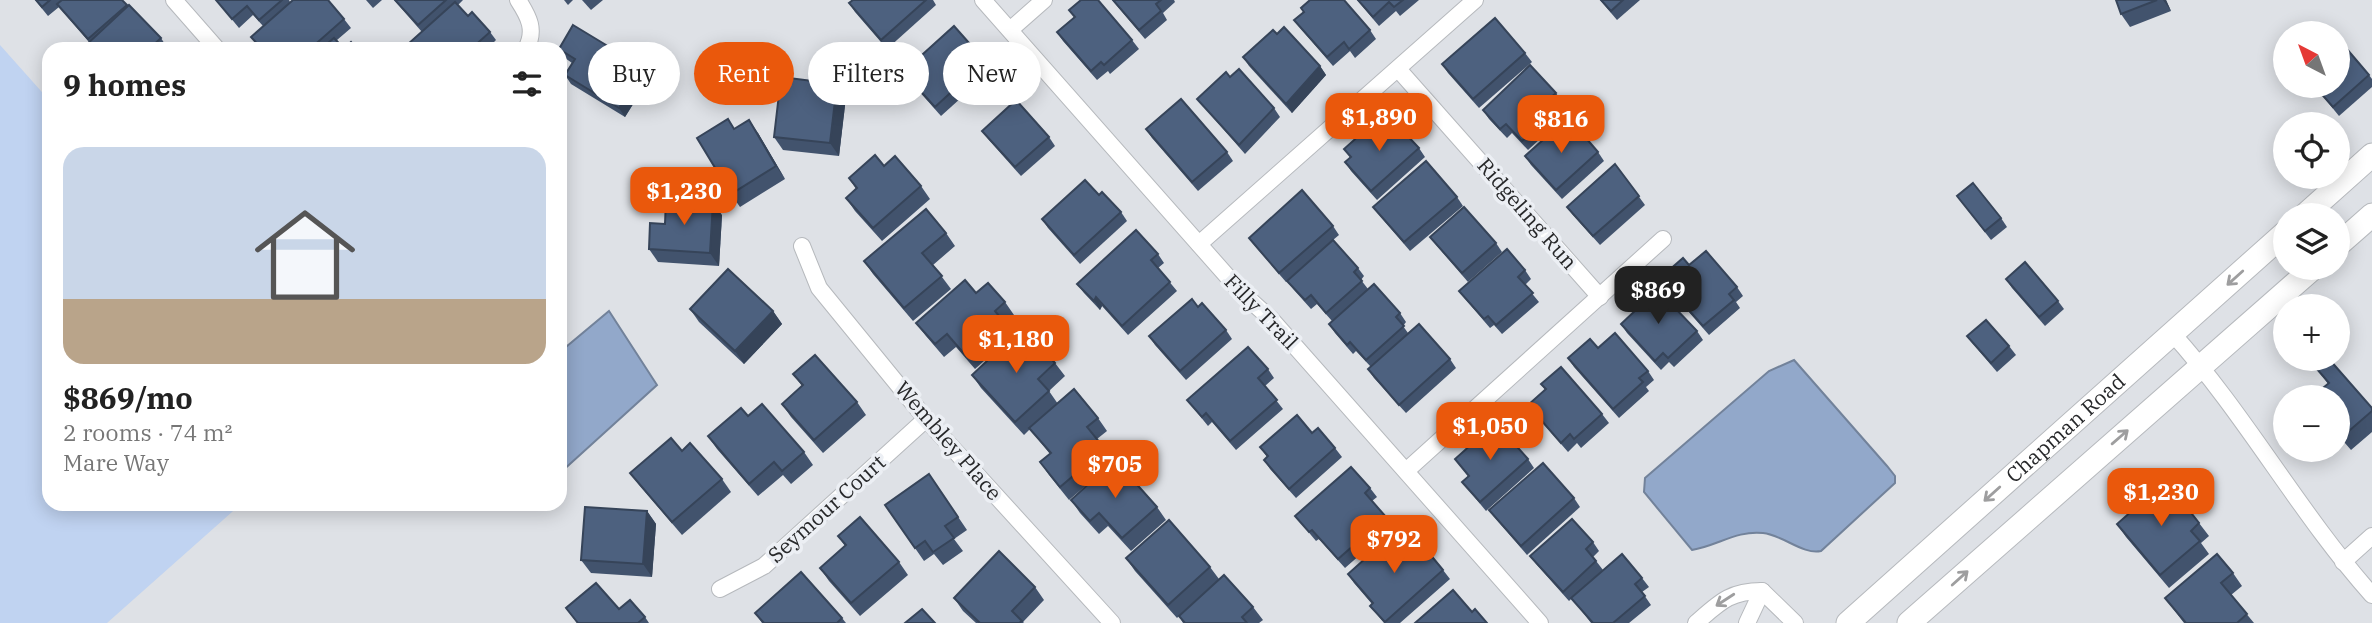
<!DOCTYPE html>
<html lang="en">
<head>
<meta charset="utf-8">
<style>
	:root { --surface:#fff; --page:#f6f6f6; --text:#222; --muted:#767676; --accent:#ea580c }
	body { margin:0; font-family:"IBM Plex Serif",serif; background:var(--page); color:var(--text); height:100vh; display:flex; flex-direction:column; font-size:26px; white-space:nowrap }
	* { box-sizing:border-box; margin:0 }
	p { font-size:23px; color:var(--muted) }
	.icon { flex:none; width:38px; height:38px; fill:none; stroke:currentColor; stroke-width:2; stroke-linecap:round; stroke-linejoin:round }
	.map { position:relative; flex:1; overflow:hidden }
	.details { position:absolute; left:42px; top:42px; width:525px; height:469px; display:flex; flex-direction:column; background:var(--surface); border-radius:21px; box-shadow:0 4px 18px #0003 }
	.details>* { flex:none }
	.top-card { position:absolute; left:588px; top:42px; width:665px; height:63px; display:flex; gap:14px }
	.needle { width:46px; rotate:319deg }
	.controls { position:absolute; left:2273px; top:21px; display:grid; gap:14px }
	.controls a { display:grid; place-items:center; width:77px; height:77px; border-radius:50%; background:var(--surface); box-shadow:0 4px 18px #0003; font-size:35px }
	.price { position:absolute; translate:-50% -60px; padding:0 16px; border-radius:14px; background:var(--accent); color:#fff; font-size:23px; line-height:46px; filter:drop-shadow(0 2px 4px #0008) }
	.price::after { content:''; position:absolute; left:50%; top:42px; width:21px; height:16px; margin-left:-10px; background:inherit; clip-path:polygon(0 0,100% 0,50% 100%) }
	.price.current { background:#222; color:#fff }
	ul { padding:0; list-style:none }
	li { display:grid; align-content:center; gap:14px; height:371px; padding:0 21px }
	li span { display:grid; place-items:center; height:217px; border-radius:21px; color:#555 }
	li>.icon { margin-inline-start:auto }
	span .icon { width:126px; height:126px; fill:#fffc; stroke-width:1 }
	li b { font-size:30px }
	h2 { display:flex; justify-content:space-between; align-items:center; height:84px; padding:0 21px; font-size:30px }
	.pill { padding:0 24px; border-radius:32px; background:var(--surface); box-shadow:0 4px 18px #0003; font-size:24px; line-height:63px }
	.pill.current { background:var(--accent); color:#fff }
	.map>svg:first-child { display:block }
	.green { fill:#c0d3f1 }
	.water { fill:#92a8ca; stroke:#72829a; stroke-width:2 }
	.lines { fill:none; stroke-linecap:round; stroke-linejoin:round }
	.street-casing { stroke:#b6b9bd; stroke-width:18 }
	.secondary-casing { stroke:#b6b9bd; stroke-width:25 }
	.street { stroke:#fff; stroke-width:16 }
	.secondary { stroke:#fff; stroke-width:23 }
	.wall { fill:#42536d }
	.shaded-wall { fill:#364459 }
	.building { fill:#4d617f; stroke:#364459; stroke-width:2 }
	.oneway { stroke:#9e9e9f }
	.labels { text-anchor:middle; stroke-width:7; stroke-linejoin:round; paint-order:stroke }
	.street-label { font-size:21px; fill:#27282a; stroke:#eceff4 }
</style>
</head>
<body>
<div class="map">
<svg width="2372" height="623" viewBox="0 0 2372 623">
	<rect width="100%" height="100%" fill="#dee1e6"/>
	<!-- green -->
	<polygon class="green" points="0,45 49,100 49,504 241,504 107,623 0,623"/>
	<!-- water -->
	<g class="water">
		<polygon points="609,311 657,385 560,473 560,352"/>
		<path d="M1794,360l93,106 8,10v7l-74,68c-18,4 -38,-16 -58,-18 -26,-3 -46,13 -71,17l-48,-58 1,-14 124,-107z"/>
	</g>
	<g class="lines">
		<defs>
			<g id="street">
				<polyline points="174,0 217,49"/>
				<path d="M518,0c11,17 18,30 8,49"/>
				<polyline points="983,0 1242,293 1271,319 1540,623"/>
				<polyline points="1010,30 1044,0"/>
				<polyline points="1398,69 1600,297"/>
				<polyline points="1199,244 1475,0"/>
				<polyline points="802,246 819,288 926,419 1112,623"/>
				<path d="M2172,333c74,82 127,180 200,262"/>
				<polyline points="1406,471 1663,239"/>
				<polyline points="2343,562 2372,536"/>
				<polyline points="720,589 764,566 926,419"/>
				<path d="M1696,623c24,-21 34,-32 66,-32l33,32"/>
				<polyline points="1747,623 1762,591"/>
			</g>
			<g id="secondary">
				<polyline points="2305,215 2372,155"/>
				<polyline points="2338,245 2372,215"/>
				<path id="s1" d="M1848,623l438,-391"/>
				<polyline points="1909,623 2313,268"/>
			</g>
		</defs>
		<!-- street casing -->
		<use href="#street" class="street-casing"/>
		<!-- secondary casing -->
		<use href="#secondary" class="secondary-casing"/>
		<!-- street -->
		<use href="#street" class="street"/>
		<!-- secondary -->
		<use href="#secondary" class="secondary"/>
	</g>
	<!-- wall -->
	<g class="wall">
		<polygon points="35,0 122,0 161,38 168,49 85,49 89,42 59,7 48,16"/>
		<polygon points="216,0 289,0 290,2 344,19 351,28 337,40 344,49 357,49 261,49 251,37 263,26 253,15 239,28"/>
		<polygon points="366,0 382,0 373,8"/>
		<polygon points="394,0 463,0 458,5 468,16 490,32 496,40 487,49 410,49 407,45 422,32"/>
		<polygon points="564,0 573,0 568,5"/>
		<polygon points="582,0 603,0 591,10"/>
		<polygon points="853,0 933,0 936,5 887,49 855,12 849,3"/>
		<polygon points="1112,0 1174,0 1175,2 1163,13 1167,20 1145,39"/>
		<polygon points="1357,0 1419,0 1400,16 1396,11 1379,26"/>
		<polygon points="1600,0 1640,0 1617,20"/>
		<polygon points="2116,0 2166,0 2171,11 2130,27 2121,14"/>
		<polygon points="1301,8 1370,30 1376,39 1355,58 1350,51 1333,66 1301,29 1294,20 1303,12"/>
		<polygon points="1069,10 1132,40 1139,49 1110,74 1108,71 1097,80 1063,41 1057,32 1074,17"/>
		<polygon points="1277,34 1320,66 1326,75 1292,113 1249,66 1243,57"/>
		<polygon points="560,49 644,68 650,77 625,117 571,84 565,75 572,63 565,58 560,52"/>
		<polygon points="1525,53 1532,62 1479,108 1448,73 1442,64"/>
		<polygon points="985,61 992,70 941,116 910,81 903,72"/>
		<polygon points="2369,75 2372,79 2372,87 2339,116 2318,90"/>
		<polygon points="1230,77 1274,108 1280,117 1245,154 1204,107 1197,99"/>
		<polygon points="1556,93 1562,102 1558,105 1565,116 1528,150 1512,133 1507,138 1489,119 1483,110"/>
		<polygon points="846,97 839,156 783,150 774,137"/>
		<polygon points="728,119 734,128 758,133 785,179 740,207 731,194"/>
		<polygon points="1146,129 1227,152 1233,161 1198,191 1152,138"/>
		<polygon points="982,131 1049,137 1055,146 1021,176 989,140"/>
		<polygon points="1396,134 1419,148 1425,157 1377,200 1351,171 1345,162 1350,157 1344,149"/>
		<polygon points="1573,135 1598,152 1604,161 1562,199 1531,165 1525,156"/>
		<polygon points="1615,164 1645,205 1600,245 1573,215 1567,207"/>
		<polygon points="884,166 921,186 930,199 882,241 855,211 846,198 856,189 849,178"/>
		<polygon points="1099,195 1121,212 1127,221 1080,264 1048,228 1042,219"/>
		<polygon points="1957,196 2001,218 2007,227 1991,240"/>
		<polygon points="1457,197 1463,206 1410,251 1380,216 1373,207"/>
		<polygon points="722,215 719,266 658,262 649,249 665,224"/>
		<polygon points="1333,226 1339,235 1333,240 1358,268 1364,276 1361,280 1368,289 1400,313 1406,322 1403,326 1408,333 1450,359 1456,368 1406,413 1374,378 1368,369 1371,367 1356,351 1353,354 1335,333 1329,324 1332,321 1317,304 1311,309 1294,290 1287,281 1332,241 1286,282 1255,246 1249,238"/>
		<polygon points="946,233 955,246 933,265 951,289 913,321 873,274 864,261"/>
		<polygon points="1430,237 1496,243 1502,252 1468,282 1437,246"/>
		<polygon points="1158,254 1164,263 1158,268 1177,291 1128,335 1102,306 1100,310 1084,293 1077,284"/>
		<polygon points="1689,265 1737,287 1743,296 1736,302 1740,308 1709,335 1667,287 1660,278"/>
		<polygon points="1525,270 1531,279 1525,285 1539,302 1502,334 1494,325 1490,328 1466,300 1459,291"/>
		<polygon points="2006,279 2058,301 2064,309 2045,326 2012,288"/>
		<polygon points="976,293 1005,302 1014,315 1005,323 1013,335 975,369 956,347 944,357 926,336 916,323"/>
		<polygon points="1198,307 1226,330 1232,339 1186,380 1155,345 1149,336"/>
		<polygon points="690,309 773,311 782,324 744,364 699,322"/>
		<polygon points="1621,324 1697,331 1703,340 1674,367 1669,362 1661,370 1627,333"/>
		<polygon points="1967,336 2009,346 2016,355 1997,372 1974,345"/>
		<polygon points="1030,343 1055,363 1065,376 1049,391 1058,404 1098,418 1107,431 1097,439 1114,461 1157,507 1166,520 1131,551 1108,526 1099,534 1080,513 1071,500 1104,470 1069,500 1049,475 1040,462 1050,454 1030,429 1024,435 981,388 972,375"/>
		<polygon points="1598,348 1648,371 1654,380 1646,387 1649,391 1619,418 1574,367 1568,358"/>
		<polygon points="1268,369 1274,378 1265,386 1283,409 1236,450 1212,422 1208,426 1187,400"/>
		<polygon points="2317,369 2372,408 2372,432 2351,450 2338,435 2338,397"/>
		<polygon points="793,374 857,402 866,415 823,453 791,417 782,404 802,386"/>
		<polygon points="1541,384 1602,414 1609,423 1581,448 1577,443 1568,452 1535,414 1528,405 1545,390"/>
		<polygon points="748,416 804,452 813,465 791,484 783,475 758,496 717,449 708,436"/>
		<polygon points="1312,433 1335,448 1342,457 1296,498 1270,469 1264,460 1267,457 1260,447"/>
		<polygon points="1499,435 1528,459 1534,468 1486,511 1462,482 1468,476 1455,459"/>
		<polygon points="682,451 722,479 731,492 682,535 640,486 630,473"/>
		<polygon points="929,474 967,530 954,539 963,551 943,565 934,554 924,561 885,505"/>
		<polygon points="1370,488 1377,497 1372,501 1393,526 1345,568 1319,539 1316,541 1295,516"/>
		<polygon points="1574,498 1580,507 1527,555 1496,519 1489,510"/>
		<polygon points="647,511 656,524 652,577 591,573 581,560"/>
		<polygon points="2199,523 2209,536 2201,543 2209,554 2169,588 2126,537 2117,524"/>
		<polygon points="838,536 899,562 908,575 860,616 829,581 820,568 845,546"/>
		<polygon points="1593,542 1599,551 1593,557 1603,570 1587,584 1642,578 1649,587 1642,592 1651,605 1629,623 1591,623 1572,598 1569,601 1537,565 1530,556"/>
		<polygon points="1416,554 1443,570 1450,579 1400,623 1384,623 1370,606 1372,604 1354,583 1348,574"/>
		<polygon points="1126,558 1210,567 1219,579 1253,607 1263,620 1259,623 1183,623 1179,616 1177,618 1135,571"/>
		<polygon points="2233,573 2242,586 2231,595 2254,623 2184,623 2165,598"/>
		<polygon points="1035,587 1044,600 1023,622 1024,623 976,623 963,611 954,598"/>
		<polygon points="566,608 619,609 645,617 649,623 577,623"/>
		<polygon points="755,613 842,618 846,623 762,623"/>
	</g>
	<!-- shaded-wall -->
	<g class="shaded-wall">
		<polygon points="2163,0 2166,0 2171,11"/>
		<polygon points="1320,66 1326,75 1292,113 1286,104"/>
		<polygon points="644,68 650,77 625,117 619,108"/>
		<polygon points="837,84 846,97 839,156 830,143"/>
		<polygon points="749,120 758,133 785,179 776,166"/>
		<polygon points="713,202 722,215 719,266 710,253"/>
		<polygon points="1096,297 1102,306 1100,310 1094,301"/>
		<polygon points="773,311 782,324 744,364 735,351"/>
		<polygon points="647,511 656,524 652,577 643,564"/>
	</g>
	<!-- building -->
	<g class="building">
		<polygon points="36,0 50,0 42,7"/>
		<polygon points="62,0 122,0 127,5 88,39 57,4"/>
		<polygon points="216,0 282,0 259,20 247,6 232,19"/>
		<polygon points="293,0 328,0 344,19 310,49 284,49 282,47 279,49 262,49 251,37"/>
		<polygon points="395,0 446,0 418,25"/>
		<polygon points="853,0 926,0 881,40 849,3"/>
		<polygon points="1081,0 1098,0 1132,40 1104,65 1101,62 1091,71 1057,32 1075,17 1069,10"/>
		<polygon points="1113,0 1161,0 1156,4 1161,11 1139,30"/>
		<polygon points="1310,0 1344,0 1370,30 1349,49 1344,42 1327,57 1294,20 1304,12 1301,8"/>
		<polygon points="1358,0 1403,0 1394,7 1389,2 1373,17"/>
		<polygon points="1601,0 1623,0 1611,11"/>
		<polygon points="2116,0 2157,0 2121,14"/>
		<polygon points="455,2 468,16 472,12 490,32 471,49 411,49 407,45"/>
		<polygon points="129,5 161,38 149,49 85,49 84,47"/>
		<polygon points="1495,18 1525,53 1473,99 1442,64"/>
		<polygon points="573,25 644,68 619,108 565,75 575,59 559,49"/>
		<polygon points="954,26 985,61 935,107 903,72"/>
		<polygon points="1284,27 1320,66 1286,104 1243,57 1273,30 1277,34"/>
		<polygon points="334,38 344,49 351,42 357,49 321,49"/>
		<polygon points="2346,48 2369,75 2333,107 2318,90 2322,86 2338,86 2338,55"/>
		<polygon points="1530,65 1556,93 1550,98 1559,107 1522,141 1506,124 1500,129 1483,110"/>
		<polygon points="1239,69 1274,108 1239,145 1197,99 1226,72 1230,77"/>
		<polygon points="781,77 837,84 830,143 774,137"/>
		<polygon points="1181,99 1227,152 1192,182 1146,129"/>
		<polygon points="1016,100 1049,137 1015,167 982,131"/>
		<polygon points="1381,116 1396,134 1401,129 1419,148 1371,191 1345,162 1351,157 1344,149"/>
		<polygon points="728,119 734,129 749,120 776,166 731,194 697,138"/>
		<polygon points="1562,123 1573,135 1579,130 1598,152 1556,190 1525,156"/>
		<polygon points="875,155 884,166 895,156 921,186 873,228 846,198 857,188 849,178"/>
		<polygon points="1426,161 1457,197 1404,242 1373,207"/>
		<polygon points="1615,164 1639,196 1593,236 1567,207"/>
		<polygon points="1085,180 1099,195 1102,192 1121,212 1074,255 1042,219"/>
		<polygon points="1973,183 2001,218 1985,231 1957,196"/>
		<polygon points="1302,190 1333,226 1279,273 1249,238"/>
		<polygon points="666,199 713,202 710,253 649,249 650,223 665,224"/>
		<polygon points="1464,207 1496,243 1462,273 1430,237"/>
		<polygon points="926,209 946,233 922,253 942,276 904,308 864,261"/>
		<polygon points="1136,230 1158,254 1151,260 1170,282 1122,326 1096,297 1094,301 1077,284"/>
		<polygon points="1333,240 1358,268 1354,272 1362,281 1326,313 1311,295 1305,300 1287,281"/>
		<polygon points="1507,249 1525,270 1518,277 1533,293 1496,325 1488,316 1484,319 1459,291"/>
		<polygon points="1706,251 1737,287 1729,294 1734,300 1703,326 1660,278 1683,258 1689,265"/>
		<polygon points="2025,262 2058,301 2039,317 2006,279"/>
		<polygon points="728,269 773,311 735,351 690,309"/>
		<polygon points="965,280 976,293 988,283 1005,302 995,311 1004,322 966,356 947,334 935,344 916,323"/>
		<polygon points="1374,284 1400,313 1396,317 1404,326 1366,360 1350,342 1347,345 1329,324"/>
		<polygon points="1654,286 1697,331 1668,358 1663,353 1655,361 1621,324 1638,308 1636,304"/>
		<polygon points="1192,299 1198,307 1202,303 1226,330 1180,371 1149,336"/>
		<polygon points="1986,320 2009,346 1991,363 1967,336"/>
		<polygon points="1419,324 1450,359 1399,405 1368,369"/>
		<polygon points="1019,331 1030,343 1034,339 1055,363 1038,379 1049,391 1015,422 972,375"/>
		<polygon points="1615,333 1648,371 1639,378 1643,382 1613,409 1568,358 1590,339 1598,348"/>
		<polygon points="1248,347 1268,369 1258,378 1277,400 1230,441 1206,413 1202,417 1187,400"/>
		<polygon points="815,355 857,402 814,440 782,404 803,385 793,374"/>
		<polygon points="2329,359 2372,408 2372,411 2342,437 2338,432 2338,397 2312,397 2329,383 2317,369"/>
		<polygon points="1561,367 1602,414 1574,439 1570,434 1561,443 1528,405 1546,389 1541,384"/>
		<polygon points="1074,389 1098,418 1087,427 1105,449 1060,487 1040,462 1051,453 1029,428"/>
		<polygon points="762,404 804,452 782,471 774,462 749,484 708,436 741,408 748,416"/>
		<polygon points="1297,415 1312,433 1318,428 1335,448 1289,489 1264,460 1268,456 1260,447"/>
		<polygon points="1492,426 1499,435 1503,431 1528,459 1480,502 1462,482 1469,476 1455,459"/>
		<polygon points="671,438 682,451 690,443 722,479 672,522 630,473"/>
		<polygon points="1115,460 1157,507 1122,538 1099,513 1090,521 1071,500"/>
		<polygon points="1543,463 1574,498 1521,546 1489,510"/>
		<polygon points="1351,467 1370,488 1365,493 1386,517 1338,559 1312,530 1309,532 1295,516"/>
		<polygon points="929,474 958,517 945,526 954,538 933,552 925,541 915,548 885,505"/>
		<polygon points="2166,481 2199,523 2191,531 2200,541 2160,575 2117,524"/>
		<polygon points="585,507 647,511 643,564 581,560"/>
		<polygon points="860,517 899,562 851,603 820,568 846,545 838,536"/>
		<polygon points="1572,519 1593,542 1586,549 1596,561 1563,592 1530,556"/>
		<polygon points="1169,520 1210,567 1168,605 1126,558"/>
		<polygon points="1395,532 1416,554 1424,547 1443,570 1385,622 1370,606 1373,603 1348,574"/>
		<polygon points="999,551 1035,587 1012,611 1022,621 1019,623 980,623 954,598"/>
		<polygon points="1622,554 1642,578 1635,584 1645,596 1613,623 1593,623 1571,598"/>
		<polygon points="2217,554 2233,573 2221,583 2247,614 2237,623 2186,623 2165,598"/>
		<polygon points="801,572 842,618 837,623 764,623 755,613"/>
		<polygon points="1224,575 1253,607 1242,617 1247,623 1185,623 1179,616"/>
		<polygon points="596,583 619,609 630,600 645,617 638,623 578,623 566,608"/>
		<polygon points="1453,590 1472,612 1475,609 1487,623 1415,623"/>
		<polygon points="922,609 935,623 905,623"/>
	</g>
	<!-- one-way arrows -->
	<defs><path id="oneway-shaft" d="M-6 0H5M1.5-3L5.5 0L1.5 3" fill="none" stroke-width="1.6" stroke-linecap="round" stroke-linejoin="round" transform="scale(1.75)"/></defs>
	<g class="oneway">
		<use href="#oneway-shaft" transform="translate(2235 278) rotate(138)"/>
		<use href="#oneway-shaft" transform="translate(2120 437) rotate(-41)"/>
		<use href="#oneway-shaft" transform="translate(1992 494) rotate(138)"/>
		<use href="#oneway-shaft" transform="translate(1960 578) rotate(-42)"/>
		<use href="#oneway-shaft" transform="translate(1725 600) rotate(147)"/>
	</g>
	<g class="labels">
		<!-- street labels -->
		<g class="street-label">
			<text transform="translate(1527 214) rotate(49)" y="7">Ridgeling Run</text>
			<text transform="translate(1261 312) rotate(46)" y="7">Filly Trail</text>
			<text dy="7" stroke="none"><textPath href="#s1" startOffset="292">Chapman Road</textPath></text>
			<text transform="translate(948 441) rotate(49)" y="7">Wembley Place</text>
			<text transform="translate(827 509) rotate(-42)" y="7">Seymour Court</text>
		</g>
	</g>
</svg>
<div class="controls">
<a><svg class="needle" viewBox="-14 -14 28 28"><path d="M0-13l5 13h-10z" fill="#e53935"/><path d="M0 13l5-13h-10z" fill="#767676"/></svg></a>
<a><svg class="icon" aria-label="locate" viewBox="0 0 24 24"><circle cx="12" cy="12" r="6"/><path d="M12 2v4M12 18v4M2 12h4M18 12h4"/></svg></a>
<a><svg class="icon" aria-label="layers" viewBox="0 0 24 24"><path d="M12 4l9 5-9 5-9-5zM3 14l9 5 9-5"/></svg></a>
<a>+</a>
<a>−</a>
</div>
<b class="price" style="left:1379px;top:153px">$1,890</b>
<b class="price" style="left:1561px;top:155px">$816</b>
<b class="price" style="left:684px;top:227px">$1,230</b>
<b class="price current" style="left:1658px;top:326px">$869</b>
<b class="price" style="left:1016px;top:375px">$1,180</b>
<b class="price" style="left:1490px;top:462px">$1,050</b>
<b class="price" style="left:1115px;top:500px">$705</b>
<b class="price" style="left:2161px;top:528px">$1,230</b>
<b class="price" style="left:1394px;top:575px">$792</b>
<div class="top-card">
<a class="pill">Buy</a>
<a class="pill current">Rent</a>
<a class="pill">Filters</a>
<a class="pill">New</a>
</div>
<section class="details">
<h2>9 homes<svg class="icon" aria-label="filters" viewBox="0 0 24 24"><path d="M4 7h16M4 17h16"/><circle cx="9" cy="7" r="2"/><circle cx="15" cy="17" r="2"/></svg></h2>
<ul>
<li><span style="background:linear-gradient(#c9d6e8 70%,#b9a48a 0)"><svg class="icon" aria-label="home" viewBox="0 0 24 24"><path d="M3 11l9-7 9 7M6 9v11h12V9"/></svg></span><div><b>$869/mo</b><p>2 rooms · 74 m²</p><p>Mare Way</p></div></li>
</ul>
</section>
</div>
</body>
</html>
